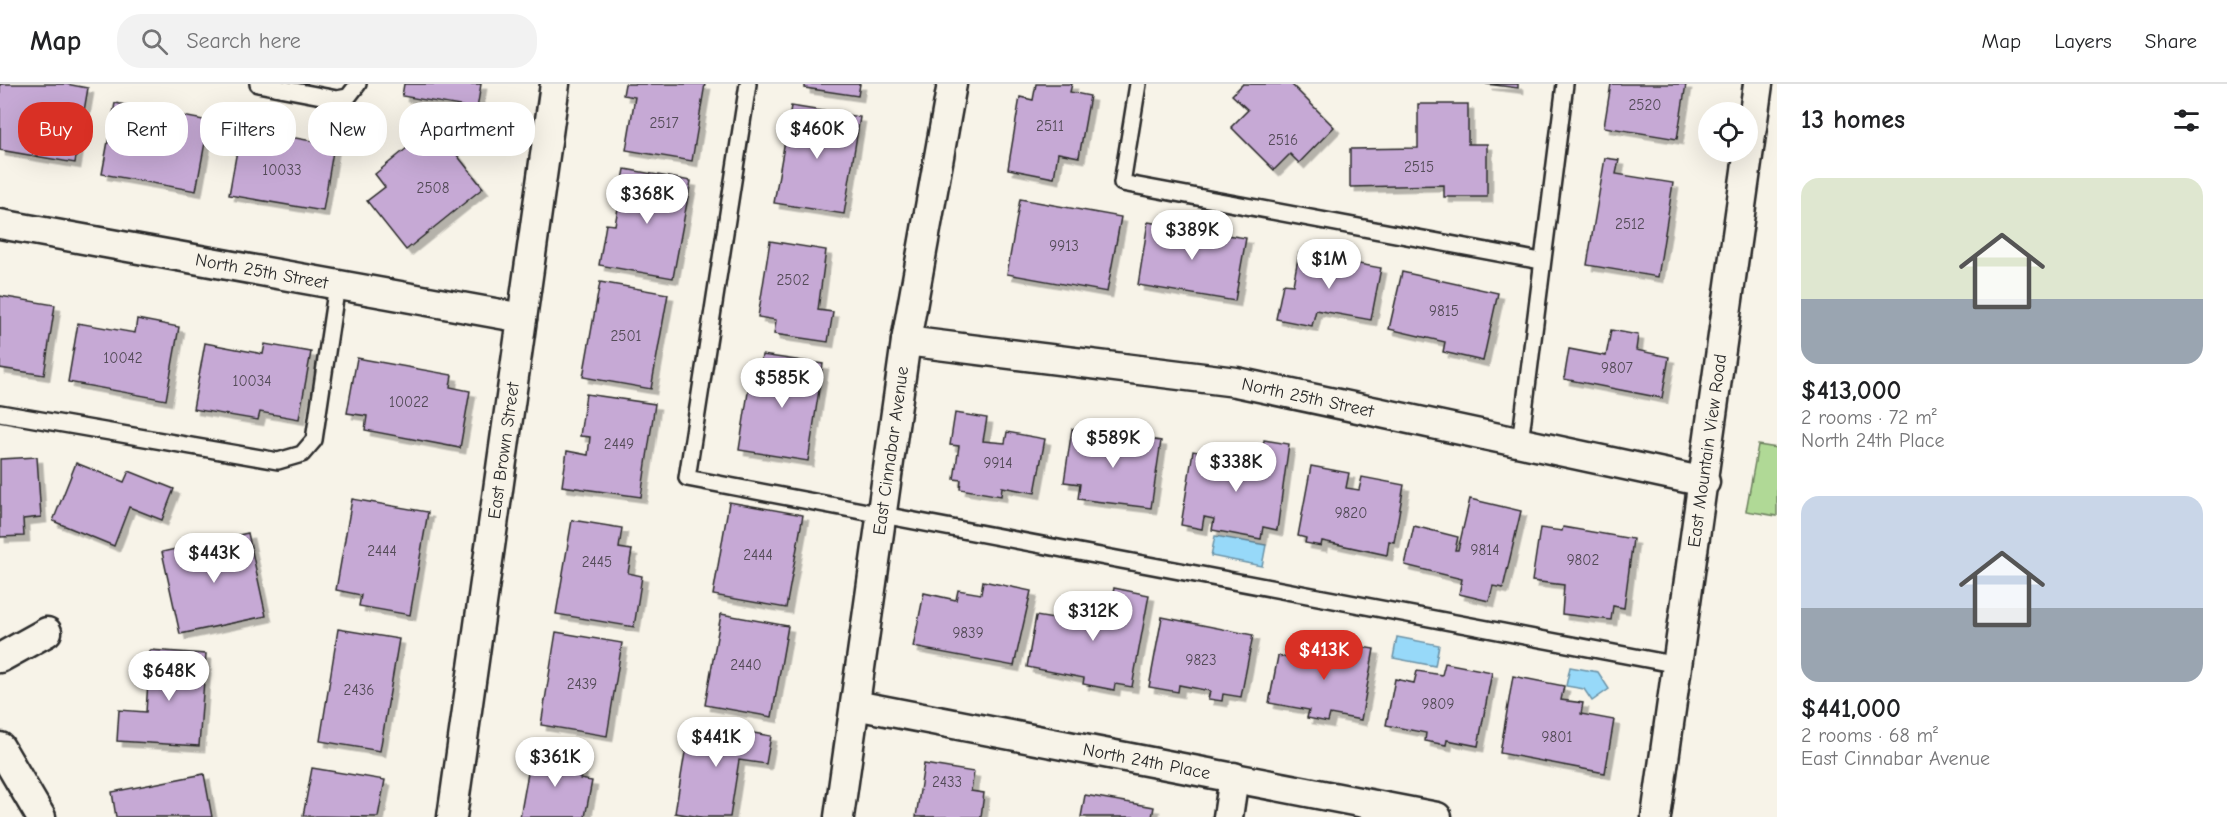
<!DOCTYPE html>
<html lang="en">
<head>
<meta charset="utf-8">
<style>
	:root { --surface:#fff; --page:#f2f2f2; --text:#202124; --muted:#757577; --line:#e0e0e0; --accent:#d93025 }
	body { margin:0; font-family:"Comic Neue",sans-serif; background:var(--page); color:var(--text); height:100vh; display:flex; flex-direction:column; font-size:22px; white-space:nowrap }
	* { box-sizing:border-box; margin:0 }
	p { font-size:20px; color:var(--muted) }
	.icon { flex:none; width:33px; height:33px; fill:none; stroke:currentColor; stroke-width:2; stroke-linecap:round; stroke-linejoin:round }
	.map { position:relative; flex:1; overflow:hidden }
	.sheet { display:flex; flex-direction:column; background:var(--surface); width:450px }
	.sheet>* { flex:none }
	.hud { position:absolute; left:18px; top:18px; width:570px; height:54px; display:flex; gap:12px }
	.tools { position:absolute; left:1698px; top:18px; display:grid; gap:12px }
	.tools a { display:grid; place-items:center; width:60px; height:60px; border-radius:50%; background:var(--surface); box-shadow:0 6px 24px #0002; font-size:30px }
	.price { position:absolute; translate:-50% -51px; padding:0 14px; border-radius:21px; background:#fff; color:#222; font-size:20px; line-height:39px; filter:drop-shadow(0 2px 3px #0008) }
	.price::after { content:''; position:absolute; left:50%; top:36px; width:18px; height:14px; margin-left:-9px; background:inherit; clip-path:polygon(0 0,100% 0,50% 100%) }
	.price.current { background:var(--accent); color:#fff }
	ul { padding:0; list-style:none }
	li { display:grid; align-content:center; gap:12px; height:318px; padding:0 24px }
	li span { display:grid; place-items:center; height:186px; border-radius:18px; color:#555 }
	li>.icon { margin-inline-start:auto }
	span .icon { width:108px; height:108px; fill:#fffc; stroke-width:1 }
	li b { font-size:26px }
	h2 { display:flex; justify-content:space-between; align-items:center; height:72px; padding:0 24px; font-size:26px }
	.tag { padding:0 21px; border-radius:24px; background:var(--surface); box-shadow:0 6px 24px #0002; font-size:21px; line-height:54px }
	.tag.current { background:var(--accent); color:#fff }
	header { display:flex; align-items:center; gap:36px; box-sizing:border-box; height:84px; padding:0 30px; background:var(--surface); border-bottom:2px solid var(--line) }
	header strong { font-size:28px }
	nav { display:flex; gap:33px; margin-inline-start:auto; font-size:21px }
	.search { width:420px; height:54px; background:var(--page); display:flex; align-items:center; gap:15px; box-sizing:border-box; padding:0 21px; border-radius:24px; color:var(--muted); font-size:22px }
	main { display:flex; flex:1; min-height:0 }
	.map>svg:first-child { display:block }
	.green { fill:#b0d996; stroke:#6e8260; stroke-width:1.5 }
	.water { fill:#97d9f9; stroke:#6c93a7; stroke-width:1.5 }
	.building { fill:#c6a9d5; stroke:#2b2b2b; stroke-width:1.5; filter:url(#shadow) }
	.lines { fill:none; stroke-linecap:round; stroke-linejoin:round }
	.service-casing { stroke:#2b2b2b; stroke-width:20 }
	.minor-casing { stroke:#2b2b2b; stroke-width:33 }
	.service { stroke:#f7f3e8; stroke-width:15 }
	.minor { stroke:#f7f3e8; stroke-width:28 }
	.labels { text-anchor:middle; stroke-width:5; stroke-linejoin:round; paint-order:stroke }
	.number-label { font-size:15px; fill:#524a56 }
	.street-label { font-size:18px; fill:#2b2b2b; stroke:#f7f3e8 }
</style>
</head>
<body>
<header>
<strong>Map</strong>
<div class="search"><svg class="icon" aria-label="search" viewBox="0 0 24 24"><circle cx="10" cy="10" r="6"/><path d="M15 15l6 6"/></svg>Search here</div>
<nav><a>Map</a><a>Layers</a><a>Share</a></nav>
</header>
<main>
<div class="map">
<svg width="1777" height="733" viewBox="0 0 1777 733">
	<defs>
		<filter id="shadow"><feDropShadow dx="5.5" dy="5.5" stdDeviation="0" flood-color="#0004"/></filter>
	</defs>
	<rect width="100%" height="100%" fill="#f7f3e8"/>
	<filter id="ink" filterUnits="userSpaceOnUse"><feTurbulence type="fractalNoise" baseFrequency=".0167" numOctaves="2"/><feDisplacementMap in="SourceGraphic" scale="12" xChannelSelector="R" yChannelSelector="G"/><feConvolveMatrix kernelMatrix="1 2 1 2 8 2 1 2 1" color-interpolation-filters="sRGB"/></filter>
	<g filter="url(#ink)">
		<!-- green -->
		<polygon class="green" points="1758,361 1777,364 1777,432 1746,427"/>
		<!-- water -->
		<g class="water">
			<polygon points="1215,452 1266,461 1262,482 1211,472"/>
			<polygon points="1397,553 1439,561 1435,582 1393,574"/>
			<polygon points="1570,583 1598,588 1609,605 1592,617 1584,605 1566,602"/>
		</g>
		<!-- building -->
		<g class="building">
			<polygon points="0,0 66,0 88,4 75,79 0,66"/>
			<polygon points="404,0 481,0 477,25 402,12"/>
			<polygon points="625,0 705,0 692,77 626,66 635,13 623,11"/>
			<polygon points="805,0 860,0 858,12 805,4"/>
			<polygon points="1036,0 1072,0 1070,8 1090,12 1079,73 1058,69 1054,94 1008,85 1020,13 1033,16"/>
			<polygon points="1243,0 1291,0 1334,43 1299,79 1290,70 1274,86 1231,43 1248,26 1232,11"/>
			<polygon points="1486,0 1518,0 1518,4"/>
			<polygon points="1611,0 1686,0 1677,55 1604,43"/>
			<polygon points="115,19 209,37 196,107 102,90"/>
			<polygon points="1418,20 1468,20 1468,60 1487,60 1487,113 1444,113 1444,101 1350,103 1350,65 1418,64"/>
			<polygon points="791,22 860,33 844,130 774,119"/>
			<polygon points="434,42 483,104 406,166 367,117 385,103 375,90"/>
			<polygon points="241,44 334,61 323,127 229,111"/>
			<polygon points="1605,74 1619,76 1616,90 1673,99 1658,193 1587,181"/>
			<polygon points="625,85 691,97 673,194 599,181 606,140 615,141"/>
			<polygon points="1020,115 1121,133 1107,208 1007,190"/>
			<polygon points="1148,138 1246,154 1235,217 1138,201"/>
			<polygon points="770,157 826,166 818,226 833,228 828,258 774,250 776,236 758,233"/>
			<polygon points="1299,169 1381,184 1371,236 1316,226 1312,242 1276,235 1283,200 1293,201"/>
			<polygon points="1402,188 1498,209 1483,277 1443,268 1445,258 1389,245"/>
			<polygon points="600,198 668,210 651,305 583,293"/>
			<polygon points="0,212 55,221 44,291 0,284"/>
			<polygon points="137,235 179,243 166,316 68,298 78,239 135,249"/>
			<polygon points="1611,246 1638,251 1636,266 1669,273 1662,314 1564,295 1569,265 1606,272"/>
			<polygon points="205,259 263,270 265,260 311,268 299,335 260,328 258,336 193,325"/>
			<polygon points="762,271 823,280 808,377 739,366 749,302 757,303"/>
			<polygon points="357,274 452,291 450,303 470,307 460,364 365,346 367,332 347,329"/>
			<polygon points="586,310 655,320 641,413 562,402 567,367 588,371 590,353 580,352"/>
			<polygon points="955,329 987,334 983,357 1005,359 1007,348 1045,355 1035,409 1002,403 1001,412 960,405 961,396 954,395 959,362 950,361"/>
			<polygon points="1072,345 1112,351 1111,361 1127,363 1128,352 1161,357 1151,424 1078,415 1080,400 1064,398"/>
			<polygon points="1264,356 1289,360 1277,446 1263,443 1261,455 1212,446 1214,435 1204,433 1202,445 1181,441 1193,367 1226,373 1224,386 1251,390 1253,383 1259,384"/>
			<polygon points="37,373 41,433 23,435 24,452 0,453 0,375"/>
			<polygon points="76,379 124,398 129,387 174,405 162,436 129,423 114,462 53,437"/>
			<polygon points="1311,382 1349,389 1346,404 1359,406 1362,393 1404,401 1394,458 1389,457 1387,471 1322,457 1321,462 1305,459 1306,454 1298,452"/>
			<polygon points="352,415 428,428 410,531 359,522 361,511 336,506"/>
			<polygon points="1470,415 1521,427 1503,504 1493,502 1489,517 1459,510 1462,495 1405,481 1414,442 1458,453 1455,466 1458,466"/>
			<polygon points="729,418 803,431 786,524 713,511"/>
			<polygon points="572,436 622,444 619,464 632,466 628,489 642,492 634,543 556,530"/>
			<polygon points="1563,443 1633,455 1624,524 1613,522 1611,536 1562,530 1564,501 1532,497 1540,444 1562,447"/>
			<polygon points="248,449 266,532 180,550 162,468"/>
			<polygon points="983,497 1031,507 1014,582 913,563 924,509 956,516 958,506 981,510"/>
			<polygon points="1114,504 1149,511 1132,603 1115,600 1114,606 1083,600 1084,594 1027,583 1036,532 1072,538 1074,527 1095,531 1097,520 1110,523"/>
			<polygon points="721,530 788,542 772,633 705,621"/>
			<polygon points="1162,533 1253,551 1241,613 1223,610 1222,617 1208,615 1210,607 1179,601 1178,608 1149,603"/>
			<polygon points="338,545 399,555 380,667 320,657"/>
			<polygon points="556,548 622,559 607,652 541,641"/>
			<polygon points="1327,557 1374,565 1361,636 1330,630 1328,638 1307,634 1309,626 1269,619 1278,572 1297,576 1299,564 1325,569"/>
			<polygon points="150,566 206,570 199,662 117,657 119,626 146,628"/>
			<polygon points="1445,579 1492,588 1478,662 1447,656 1446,661 1425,657 1426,649 1386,641 1395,595 1414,599 1417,587 1442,591"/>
			<polygon points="1513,592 1564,602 1561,616 1583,619 1581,630 1614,636 1605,689 1500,669"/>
			<polygon points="690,638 771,652 766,680 739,676 730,733 701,733 675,729"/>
			<polygon points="532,667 583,676 580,695 592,697 585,733 520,733"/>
			<polygon points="924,680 974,688 971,707 984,709 981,733 916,733"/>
			<polygon points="312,684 385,696 378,733 303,732"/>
			<polygon points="204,690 212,733 116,733 112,708"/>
			<polygon points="1085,711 1154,723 1152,733 1081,733"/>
		</g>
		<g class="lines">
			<defs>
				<g id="service">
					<polyline points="258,0 337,15 348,13 358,0"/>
					<polyline points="748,0 687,394 1678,581"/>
					<polyline points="1138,0 1122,99 1541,177"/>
					<polyline points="0,329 278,377 302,370 314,356 337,201"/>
					<polyline points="1520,359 1565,0"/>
				</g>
				<g id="minor">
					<path id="s1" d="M0,140l522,94"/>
					<path id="s2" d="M906,257l330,41 469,100"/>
					<polyline points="0,574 47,548"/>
					<path id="s3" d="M855,621l582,112"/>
					<polyline points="0,663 41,733"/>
					<path id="s4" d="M452,733l103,-733"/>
					<path id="s5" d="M839,733l67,-476 46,-257"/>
					<polyline points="1228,733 1234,693"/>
					<path id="s6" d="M1656,733l102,-733"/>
				</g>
			</defs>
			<!-- service casing -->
			<use href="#service" class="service-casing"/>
			<!-- minor casing -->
			<use href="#minor" class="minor-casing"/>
			<!-- service -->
			<use href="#service" class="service"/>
			<!-- minor -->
			<use href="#minor" class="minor"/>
		</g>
	</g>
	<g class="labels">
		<!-- number labels -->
		<g class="number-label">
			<text x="1645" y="26">2520</text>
			<text x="664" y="44">2517</text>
			<text x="1050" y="47">2511</text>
			<text x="1283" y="61">2516</text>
			<text x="1419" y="88">2515</text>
			<text x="282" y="91">10033</text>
			<text x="433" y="109">2508</text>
			<text x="1630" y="145">2512</text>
			<text x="1064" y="167">9913</text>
			<text x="793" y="201">2502</text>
			<text x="1444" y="232">9815</text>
			<text x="626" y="257">2501</text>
			<text x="123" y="279">10042</text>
			<text x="1617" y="289">9807</text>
			<text x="252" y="302">10034</text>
			<text x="409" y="323">10022</text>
			<text x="619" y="365">2449</text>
			<text x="998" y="384">9914</text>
			<text x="1351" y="434">9820</text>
			<text x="1485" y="471">9814</text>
			<text x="382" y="472">2444</text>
			<text x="758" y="476">2444</text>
			<text x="1583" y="481">9802</text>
			<text x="597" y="483">2445</text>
			<text x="968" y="554">9839</text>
			<text x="1201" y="581">9823</text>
			<text x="746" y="586">2440</text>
			<text x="582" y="605">2439</text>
			<text x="359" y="611">2436</text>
			<text x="1438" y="625">9809</text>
			<text x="1557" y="658">9801</text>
			<text x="947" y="703">2433</text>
		</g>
		<!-- street labels -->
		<g class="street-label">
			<text dy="6" stroke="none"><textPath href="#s1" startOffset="266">North 25th Street</textPath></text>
			<text dy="6" stroke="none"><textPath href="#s2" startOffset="406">North 25th Street</textPath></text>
			<text dy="6" stroke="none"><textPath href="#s4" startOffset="370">East Brown Street</textPath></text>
			<text dy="6" stroke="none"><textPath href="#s5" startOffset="370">East Cinnabar Avenue</textPath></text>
			<text dy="6" stroke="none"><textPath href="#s6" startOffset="370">East Mountain View Road</textPath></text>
			<text dy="6" stroke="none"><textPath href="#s3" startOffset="297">North 24th Place</textPath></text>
		</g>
	</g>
</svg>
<div class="tools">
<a><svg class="icon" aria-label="locate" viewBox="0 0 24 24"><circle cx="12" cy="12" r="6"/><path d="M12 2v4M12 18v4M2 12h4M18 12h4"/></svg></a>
</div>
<b class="price" style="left:817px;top:76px">$460K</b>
<b class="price" style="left:647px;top:141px">$368K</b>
<b class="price" style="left:1192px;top:177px">$389K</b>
<b class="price" style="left:1329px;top:206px">$1M</b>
<b class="price" style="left:782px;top:325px">$585K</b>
<b class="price" style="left:1113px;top:385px">$589K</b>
<b class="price" style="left:1236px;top:409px">$338K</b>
<b class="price" style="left:214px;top:500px">$443K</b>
<b class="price" style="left:1093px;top:558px">$312K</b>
<b class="price current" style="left:1324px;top:597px">$413K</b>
<b class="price" style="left:169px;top:618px">$648K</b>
<b class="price" style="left:716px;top:684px">$441K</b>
<b class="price" style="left:555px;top:704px">$361K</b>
<div class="hud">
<a class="tag current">Buy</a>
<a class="tag">Rent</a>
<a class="tag">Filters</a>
<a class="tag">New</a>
<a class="tag">Apartment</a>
</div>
</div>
<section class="sheet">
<h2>13 homes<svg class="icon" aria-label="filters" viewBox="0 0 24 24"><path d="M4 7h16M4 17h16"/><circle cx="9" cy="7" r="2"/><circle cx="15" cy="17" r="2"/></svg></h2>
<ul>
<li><span style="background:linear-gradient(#dfe7d0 65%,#9aa5b1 0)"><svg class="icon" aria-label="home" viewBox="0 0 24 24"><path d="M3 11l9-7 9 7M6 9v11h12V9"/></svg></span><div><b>$413,000</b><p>2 rooms · 72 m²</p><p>North 24th Place</p></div></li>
<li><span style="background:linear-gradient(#c9d6e8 60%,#9aa5b1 0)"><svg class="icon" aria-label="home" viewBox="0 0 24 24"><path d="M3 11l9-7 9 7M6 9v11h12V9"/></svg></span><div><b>$441,000</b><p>2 rooms · 68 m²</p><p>East Cinnabar Avenue</p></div></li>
</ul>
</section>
</main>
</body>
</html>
